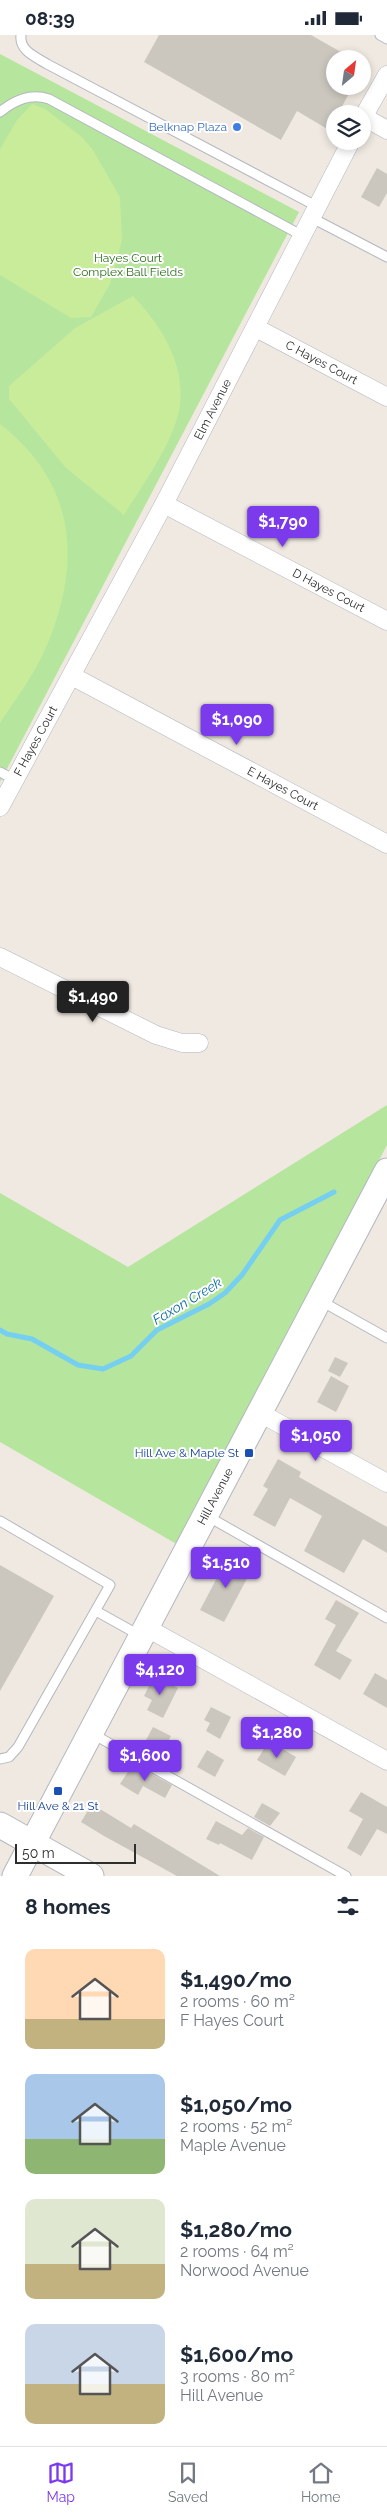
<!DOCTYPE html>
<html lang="en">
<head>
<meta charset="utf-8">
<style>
	:root { --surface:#fff; --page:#f6f6f7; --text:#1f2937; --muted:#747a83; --line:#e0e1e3; --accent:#7c3aed }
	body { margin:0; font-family:Raleway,sans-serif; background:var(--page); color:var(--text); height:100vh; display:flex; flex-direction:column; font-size:19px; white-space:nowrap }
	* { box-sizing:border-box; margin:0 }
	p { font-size:16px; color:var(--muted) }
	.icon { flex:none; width:28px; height:28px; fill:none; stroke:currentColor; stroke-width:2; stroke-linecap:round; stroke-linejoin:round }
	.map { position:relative; height:1841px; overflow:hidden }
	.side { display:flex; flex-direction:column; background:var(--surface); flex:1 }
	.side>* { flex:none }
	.needle { width:32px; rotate:29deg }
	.controls { position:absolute; left:326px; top:15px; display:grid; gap:10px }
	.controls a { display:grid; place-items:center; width:45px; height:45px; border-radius:50%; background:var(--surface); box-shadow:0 2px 8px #0003; font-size:25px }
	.scale { position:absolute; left:15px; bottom:12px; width:121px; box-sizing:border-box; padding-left:5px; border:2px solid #2e2e2e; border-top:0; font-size:14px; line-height:18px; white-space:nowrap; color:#2e2e2e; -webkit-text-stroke:4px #fff; paint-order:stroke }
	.price { position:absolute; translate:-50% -42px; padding:0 11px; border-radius:5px; background:var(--accent); color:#fff; font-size:16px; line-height:32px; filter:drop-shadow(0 1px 2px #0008) }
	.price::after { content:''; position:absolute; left:50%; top:30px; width:15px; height:11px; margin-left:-8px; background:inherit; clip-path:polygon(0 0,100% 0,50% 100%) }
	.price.current { background:#222; color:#fff }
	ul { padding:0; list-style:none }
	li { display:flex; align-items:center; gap:15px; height:125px; padding:0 25px }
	li span { display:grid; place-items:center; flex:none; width:140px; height:100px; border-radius:10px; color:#555 }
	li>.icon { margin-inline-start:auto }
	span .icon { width:60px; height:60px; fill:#fffc; stroke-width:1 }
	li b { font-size:21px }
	h2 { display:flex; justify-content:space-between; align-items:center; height:60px; padding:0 25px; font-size:21px }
	.status { display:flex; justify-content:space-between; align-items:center; height:35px; padding:0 25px; background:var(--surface); direction:ltr }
	.status svg { height:14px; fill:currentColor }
	.tab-bar { display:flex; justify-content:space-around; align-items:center; height:70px; border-top:1px solid var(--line); background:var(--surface); font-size:14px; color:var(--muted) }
	.tab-bar a { display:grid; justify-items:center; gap:2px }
	.tab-bar .current { color:var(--accent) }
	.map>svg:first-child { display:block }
	.green { fill:#b6e59e }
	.pitch { fill:#c9ec9a }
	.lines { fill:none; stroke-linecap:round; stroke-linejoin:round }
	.stream { stroke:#75cff0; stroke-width:5 }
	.building { fill:#cbc7bf }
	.lane-casing { stroke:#b4b7c1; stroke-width:11 }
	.street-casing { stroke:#b4b7c1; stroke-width:19 }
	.secondary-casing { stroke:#b4b7c1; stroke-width:27 }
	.lane { stroke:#fff; stroke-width:9 }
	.street { stroke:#fff; stroke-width:18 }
	.secondary { stroke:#fff; stroke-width:25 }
	.shop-dot { fill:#3f7fe0; stroke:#fff; stroke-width:2 }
	.transit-dot { fill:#1a4fb4; stroke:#fff; stroke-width:2 }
	.labels { text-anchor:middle; stroke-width:4; stroke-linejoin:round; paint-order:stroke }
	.shop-label { font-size:12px; fill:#366cbe; stroke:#fff; text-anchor:end }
	.park-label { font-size:12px; fill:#2c6e1b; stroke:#fff }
	.street-label { font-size:12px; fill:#2e2e2e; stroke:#fff }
	.transit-label { font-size:12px; fill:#164399; stroke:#fff; text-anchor:end }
	.water-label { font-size:14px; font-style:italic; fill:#0d6fa3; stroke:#fff }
</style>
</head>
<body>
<div class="status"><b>08:39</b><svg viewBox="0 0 49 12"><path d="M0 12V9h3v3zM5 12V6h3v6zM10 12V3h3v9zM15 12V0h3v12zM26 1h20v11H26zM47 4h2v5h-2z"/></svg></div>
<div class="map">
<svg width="387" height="1841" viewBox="0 0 387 1841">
	<rect width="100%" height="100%" fill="#efe9e1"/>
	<!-- green -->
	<g class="green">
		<polygon points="0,19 299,177 0,747"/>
		<polygon points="387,1070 387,1110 180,1511 0,1407 0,1158 128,1232"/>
	</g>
	<!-- pitch -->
	<g class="pitch">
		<polygon points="32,69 45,74 82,102 93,115 120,162 122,205 110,249 91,282 71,283 0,240 0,114 17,85"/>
		<path d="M133,261c28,29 52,67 47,109 -4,34 -38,81 -56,110l-58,-47 -57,-69v-13l66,-58z"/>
		<path d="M0,389c79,61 82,143 44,228 -12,26 -29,48 -44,71z"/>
	</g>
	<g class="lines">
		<!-- stream -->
		<polyline class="stream" points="0,1295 7,1299 32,1304 78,1330 103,1334 131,1321 157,1295 209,1269 225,1258 242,1240 280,1185 334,1157"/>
	</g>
	<!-- building -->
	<g class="building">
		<polygon points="159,0 311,0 353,24 335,24 335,51 353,51 338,79 335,79 335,84 329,95 297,76 281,105 144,27"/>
		<polygon points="377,133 387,139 387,158 379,172 361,162"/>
		<polygon points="335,1322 348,1328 340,1342 328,1336"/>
		<polygon points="331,1341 349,1351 336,1377 317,1367"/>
		<polygon points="278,1424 301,1437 299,1442 387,1492 387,1518 363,1504 344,1538 304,1516 322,1481 290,1463 275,1492 253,1480 268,1454 263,1451"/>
		<polygon points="228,1522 252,1534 224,1587 200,1575"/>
		<polygon points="0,1530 54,1561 0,1656"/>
		<polygon points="336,1565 359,1578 336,1616 352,1625 340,1645 314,1630 336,1590 325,1584"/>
		<polygon points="375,1638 387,1645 387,1673 363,1659"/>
		<polygon points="154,1641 178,1653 163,1683 147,1675 152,1665 144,1661"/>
		<polygon points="211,1672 231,1682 220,1704 206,1696 210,1688 204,1685"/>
		<polygon points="153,1692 171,1701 156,1728 139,1718"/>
		<polygon points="269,1706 296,1722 285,1741 257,1725"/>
		<polygon points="207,1715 224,1725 215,1742 197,1732"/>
		<polygon points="133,1729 172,1750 165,1763 143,1751 138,1760 120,1749"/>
		<polygon points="361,1757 387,1772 387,1799 377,1794 361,1821 347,1813 363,1784 349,1776"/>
		<polygon points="262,1768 280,1778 270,1791 254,1782"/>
		<polygon points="92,1769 131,1793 134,1789 220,1841 177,1841 104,1801 81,1787"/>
		<polygon points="216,1786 242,1800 248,1793 264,1802 252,1825 220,1808 219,1810 206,1804"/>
	</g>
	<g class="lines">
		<defs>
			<g id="lane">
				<path d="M21,0c-2,16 15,22 26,29l271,143"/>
				<polyline points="380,0 387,4"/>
				<path d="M0,77c15,-12 30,-19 49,-13l254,137"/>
				<polyline points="312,183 387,222"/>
				<polyline points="0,737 15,745"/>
				<polyline points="321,1266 387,1303"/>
				<polyline points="207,1481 387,1583"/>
				<polyline points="0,1486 110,1550 18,1712 9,1722 0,1724"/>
				<polyline points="96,1576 139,1600"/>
				<polyline points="91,1698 346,1841"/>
			</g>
			<g id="street">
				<polyline points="364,82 387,95"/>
				<polyline points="362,84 387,40"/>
				<path id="s1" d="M256,293l131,69"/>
				<path id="s2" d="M164,469l223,117"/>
				<path id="s3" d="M72,641l315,168"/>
				<path id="s4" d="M0,772l164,-303 187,-363"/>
				<polyline points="0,922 156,1000 182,1008 199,1008"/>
				<polyline points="260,1378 387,1448"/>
				<polyline points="147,1593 387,1726"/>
			</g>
			<g id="secondary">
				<polyline points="0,1790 91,1841"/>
				<path id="s5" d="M15,1841l372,-705"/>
			</g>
		</defs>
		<!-- lane casing -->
		<use href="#lane" class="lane-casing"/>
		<!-- street casing -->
		<use href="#street" class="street-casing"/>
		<!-- secondary casing -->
		<use href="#secondary" class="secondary-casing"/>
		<!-- lane -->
		<use href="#lane" class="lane"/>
		<!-- street -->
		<use href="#street" class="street"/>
		<!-- secondary -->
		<use href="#secondary" class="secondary"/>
	</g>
	<!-- markers -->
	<circle class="shop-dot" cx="237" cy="92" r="5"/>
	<g class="transit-dot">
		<rect x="244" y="1413" width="10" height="10" rx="2.5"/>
		<rect x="53" y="1751" width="10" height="10" rx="2.5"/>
	</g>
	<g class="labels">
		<!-- shop labels -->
		<g class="shop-label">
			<text x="227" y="96">Belknap Plaza</text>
		</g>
		<!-- park labels -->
		<g class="park-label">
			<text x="128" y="227">Hayes Court<tspan x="128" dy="14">Complex Ball Fields</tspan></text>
		</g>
		<!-- street labels -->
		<g class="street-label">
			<text dy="4" stroke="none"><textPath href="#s1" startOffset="74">C Hayes Court</textPath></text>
			<text dy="4" stroke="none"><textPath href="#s4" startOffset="451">Elm Avenue</textPath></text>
			<text dy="4" stroke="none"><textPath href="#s2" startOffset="186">D Hayes Court</textPath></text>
			<text dy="4" stroke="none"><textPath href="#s4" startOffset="75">F Hayes Court</textPath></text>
			<text dy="4" stroke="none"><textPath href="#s3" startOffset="239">E Hayes Court</textPath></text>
			<text dy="4" stroke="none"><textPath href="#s5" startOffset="429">Hill Avenue</textPath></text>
		</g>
		<!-- transit labels -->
		<g class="transit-label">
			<text x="239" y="1422">Hill Ave &amp; Maple St</text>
			<text x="58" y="1775" text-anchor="middle">Hill Ave &amp; 21 St</text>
		</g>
		<!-- water labels -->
		<g class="water-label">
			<text transform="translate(187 1266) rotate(-31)" y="5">Faxon Creek</text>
		</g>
	</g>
</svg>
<div class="controls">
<a><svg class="needle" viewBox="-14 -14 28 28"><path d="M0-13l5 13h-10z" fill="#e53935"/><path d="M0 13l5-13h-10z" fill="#747a83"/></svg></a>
<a><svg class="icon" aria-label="layers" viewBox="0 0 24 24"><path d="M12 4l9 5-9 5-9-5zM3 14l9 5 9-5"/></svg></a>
</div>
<div class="scale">50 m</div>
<b class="price" style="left:283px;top:513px">$1,790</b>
<b class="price" style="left:237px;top:711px">$1,090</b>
<b class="price current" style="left:93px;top:988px">$1,490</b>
<b class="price" style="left:316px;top:1427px">$1,050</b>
<b class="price" style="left:226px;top:1554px">$1,510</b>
<b class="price" style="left:160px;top:1661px">$4,120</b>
<b class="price" style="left:277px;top:1724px">$1,280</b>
<b class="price" style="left:145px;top:1747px">$1,600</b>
</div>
<section class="side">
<h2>8 homes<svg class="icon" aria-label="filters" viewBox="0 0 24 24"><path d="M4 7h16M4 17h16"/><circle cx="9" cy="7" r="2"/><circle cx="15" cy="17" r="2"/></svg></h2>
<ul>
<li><span style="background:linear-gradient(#ffd9b3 70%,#c2b280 0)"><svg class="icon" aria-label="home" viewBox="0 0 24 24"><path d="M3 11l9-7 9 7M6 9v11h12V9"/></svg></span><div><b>$1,490/mo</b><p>2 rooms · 60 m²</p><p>F Hayes Court</p></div></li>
<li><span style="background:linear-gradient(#a9c7e8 65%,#8fb573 0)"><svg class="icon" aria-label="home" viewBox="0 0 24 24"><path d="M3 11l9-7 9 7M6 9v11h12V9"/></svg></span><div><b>$1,050/mo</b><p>2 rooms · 52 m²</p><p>Maple Avenue</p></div></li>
<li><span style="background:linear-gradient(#dfe7d0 65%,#c2b280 0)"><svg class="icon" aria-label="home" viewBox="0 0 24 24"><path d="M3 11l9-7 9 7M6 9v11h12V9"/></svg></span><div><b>$1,280/mo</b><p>2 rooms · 64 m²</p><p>Norwood Avenue</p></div></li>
<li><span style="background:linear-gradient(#c9d6e8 60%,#c2b280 0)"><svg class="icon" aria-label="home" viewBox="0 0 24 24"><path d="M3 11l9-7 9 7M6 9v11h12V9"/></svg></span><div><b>$1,600/mo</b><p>3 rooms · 80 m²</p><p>Hill Avenue</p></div></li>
</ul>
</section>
<nav class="tab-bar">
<a class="current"><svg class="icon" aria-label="map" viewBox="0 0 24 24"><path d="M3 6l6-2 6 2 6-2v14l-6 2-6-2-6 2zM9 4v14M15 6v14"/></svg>Map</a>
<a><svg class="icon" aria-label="saved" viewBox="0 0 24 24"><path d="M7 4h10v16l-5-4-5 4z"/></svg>Saved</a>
<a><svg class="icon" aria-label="home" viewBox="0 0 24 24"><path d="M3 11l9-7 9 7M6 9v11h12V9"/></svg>Home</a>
</nav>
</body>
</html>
